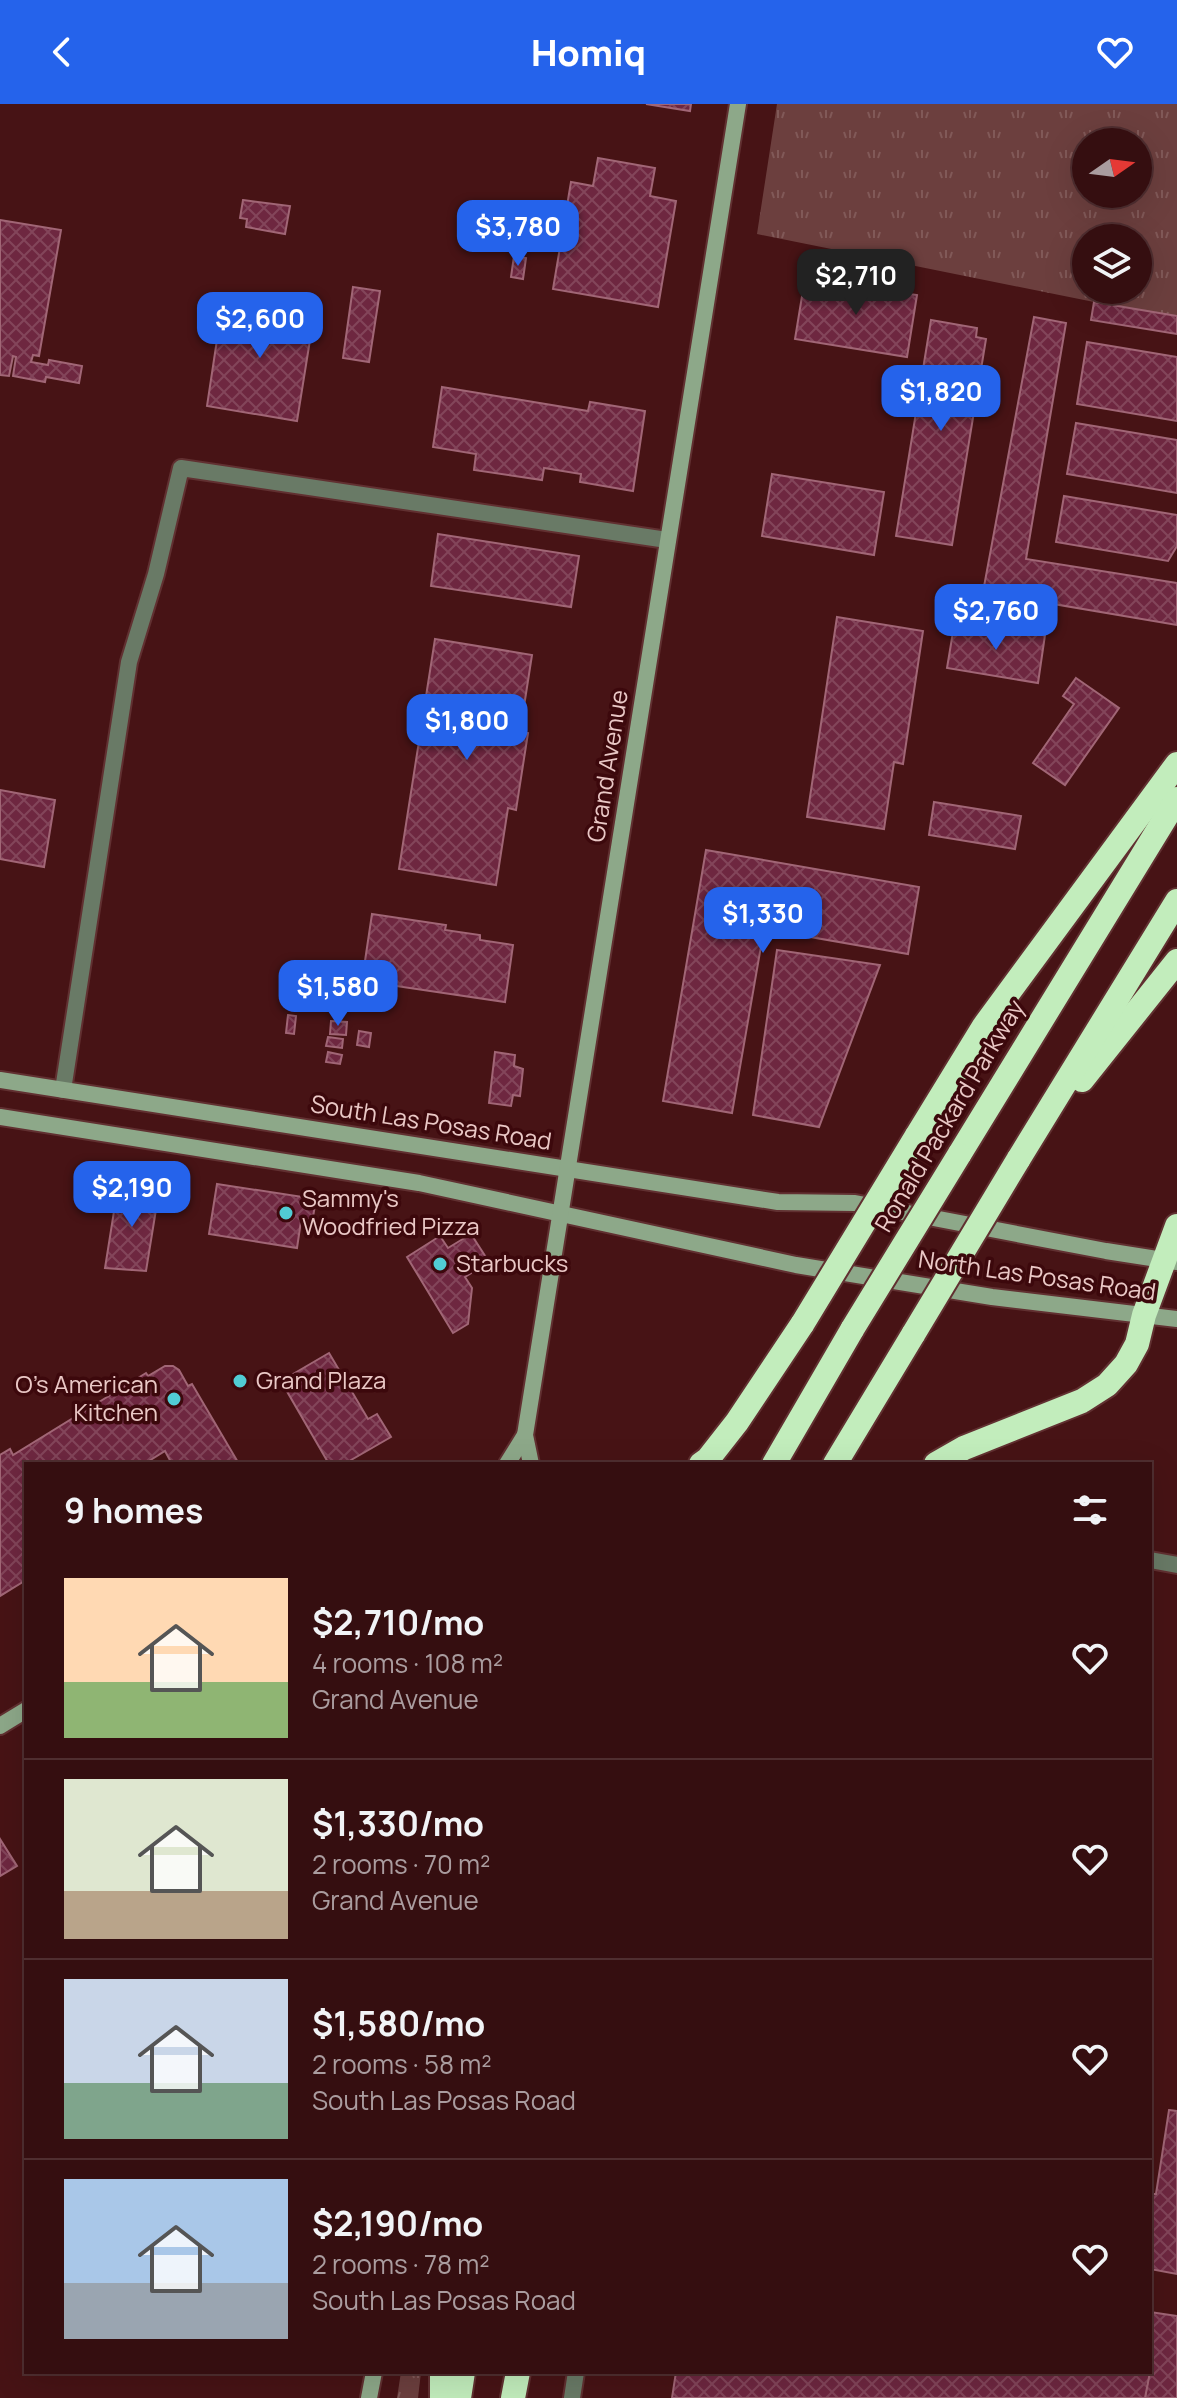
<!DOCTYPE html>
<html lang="en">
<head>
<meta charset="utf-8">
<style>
	:root { --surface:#350e10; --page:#401c1e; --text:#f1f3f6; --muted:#aa9c9f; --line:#4f2e30; --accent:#2563eb }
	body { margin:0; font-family:Manrope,sans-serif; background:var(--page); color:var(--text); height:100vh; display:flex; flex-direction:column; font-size:30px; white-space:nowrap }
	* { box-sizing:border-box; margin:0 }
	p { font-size:26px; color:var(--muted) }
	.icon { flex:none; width:44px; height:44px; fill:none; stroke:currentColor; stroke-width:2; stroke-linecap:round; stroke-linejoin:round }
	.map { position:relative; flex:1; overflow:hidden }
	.details { position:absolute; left:24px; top:1358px; width:1128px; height:912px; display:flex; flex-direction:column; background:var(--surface); border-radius:0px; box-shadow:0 8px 32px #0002,0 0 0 2px var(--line) }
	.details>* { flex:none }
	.needle { width:52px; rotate:76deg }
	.fabs { position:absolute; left:1072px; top:24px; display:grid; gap:16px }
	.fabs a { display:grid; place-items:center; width:80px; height:80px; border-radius:50%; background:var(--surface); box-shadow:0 8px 32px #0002,0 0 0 2px var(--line); font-size:40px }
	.price { position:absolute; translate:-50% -68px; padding:0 18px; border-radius:16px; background:var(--accent); color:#fff; font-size:26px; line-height:52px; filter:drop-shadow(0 2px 4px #0008) }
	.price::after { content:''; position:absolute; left:50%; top:48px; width:24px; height:18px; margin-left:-12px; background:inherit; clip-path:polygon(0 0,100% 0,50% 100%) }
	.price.active { background:#222; color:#fff }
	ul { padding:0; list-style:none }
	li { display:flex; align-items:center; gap:24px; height:200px; padding:0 40px }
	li+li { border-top:2px solid var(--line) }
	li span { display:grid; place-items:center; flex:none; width:224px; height:160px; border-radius:0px; color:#555 }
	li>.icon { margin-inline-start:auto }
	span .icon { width:96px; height:96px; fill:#fffc; stroke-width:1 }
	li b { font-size:34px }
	h2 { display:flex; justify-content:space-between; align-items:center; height:96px; padding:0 40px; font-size:34px }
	header { display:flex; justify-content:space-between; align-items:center; height:104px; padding:0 40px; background:var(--accent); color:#fff; font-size:36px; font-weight:800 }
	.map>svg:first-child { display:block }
	.grass { fill:url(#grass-tufts); fill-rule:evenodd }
	.building { fill:url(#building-cross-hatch); stroke:#a16676; stroke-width:2 }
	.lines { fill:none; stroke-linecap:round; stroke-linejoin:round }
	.minor-casing { stroke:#613031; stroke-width:20 }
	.tertiary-casing { stroke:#613031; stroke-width:20 }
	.secondary-casing { stroke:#613031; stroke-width:20 }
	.motorway-casing { stroke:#613031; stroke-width:28 }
	.minor { stroke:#697a66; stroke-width:16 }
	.tertiary { stroke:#697a66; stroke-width:16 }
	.secondary { stroke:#8da889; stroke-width:16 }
	.motorway { stroke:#c2edbc; stroke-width:24 }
	.motorway-bridge-casing { stroke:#613031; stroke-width:28; stroke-linecap:butt }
	.motorway-bridge { stroke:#c2edbc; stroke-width:24 }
	.poi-dot { fill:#51ccd4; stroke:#3c080c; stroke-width:3 }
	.labels { text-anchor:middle; stroke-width:7; stroke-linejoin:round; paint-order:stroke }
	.street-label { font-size:24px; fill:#eac8c6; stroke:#3c080c }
	.poi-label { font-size:24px; fill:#eac8c6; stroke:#3c080c; text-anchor:start }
</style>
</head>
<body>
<header><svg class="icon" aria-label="back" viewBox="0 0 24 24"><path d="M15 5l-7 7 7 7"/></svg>Homiq<svg class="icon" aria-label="heart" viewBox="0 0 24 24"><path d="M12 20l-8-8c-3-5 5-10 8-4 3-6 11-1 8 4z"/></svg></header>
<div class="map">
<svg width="1177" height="2294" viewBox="0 0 1177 2294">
	<defs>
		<pattern id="grass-tufts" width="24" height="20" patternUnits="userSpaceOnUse" patternTransform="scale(2)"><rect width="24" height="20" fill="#6c3f3e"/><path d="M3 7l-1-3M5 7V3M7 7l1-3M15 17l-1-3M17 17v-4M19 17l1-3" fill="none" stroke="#815958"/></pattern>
		<pattern id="building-cross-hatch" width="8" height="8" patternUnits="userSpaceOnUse" patternTransform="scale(2)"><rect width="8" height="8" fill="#6e2740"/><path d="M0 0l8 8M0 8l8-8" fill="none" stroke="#83455a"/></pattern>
	</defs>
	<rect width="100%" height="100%" fill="#471315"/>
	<!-- grass -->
	<g class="grass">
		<path d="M777,0h400v212l-83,-14 -337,-68zM1086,38h52v52h-52zM1086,134h52v52h-52z"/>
		<polygon points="401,2268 421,2268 418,2294 397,2294"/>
	</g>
	<!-- building -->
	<g class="building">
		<polygon points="646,0 691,0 690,7"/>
		<polygon points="598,54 655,64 650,92 676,97 658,203 553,185 571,78 593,82"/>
		<polygon points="243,96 290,102 285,130 246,123 247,115 240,114"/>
		<polygon points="0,116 61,126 39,252 33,251 31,258 48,261 49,256 82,262 79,279 46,273 45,278 13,272 16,253 13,252 9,272 0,271"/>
		<polygon points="550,120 563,122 560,143 547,141"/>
		<polygon points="514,152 526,154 523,175 511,173"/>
		<polygon points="805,174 917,191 907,253 795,235"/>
		<polygon points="353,183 380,187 369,258 343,254"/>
		<polygon points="223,196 314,211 297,317 207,302"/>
		<polygon points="1094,198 1177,212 1177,230 1091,216"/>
		<polygon points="1034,213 1066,219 1026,455 1177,479 1177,521 983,488"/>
		<polygon points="931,216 977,224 976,233 986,235 952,441 896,432"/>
		<polygon points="1087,238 1177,253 1177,317 1077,300"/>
		<polygon points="442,283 588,307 590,298 645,307 633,387 580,378 581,370 544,364 542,376 474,366 476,350 433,343"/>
		<polygon points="1076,319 1177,336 1177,389 1067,370"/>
		<polygon points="772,370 884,388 874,451 762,432"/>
		<polygon points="1064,392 1177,411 1177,442 1168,457 1056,438"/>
		<polygon points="438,430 579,452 571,503 431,482"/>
		<polygon points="837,513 923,527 903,660 894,658 884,725 807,713"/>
		<polygon points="955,516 1045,531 1038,579 947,564"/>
		<polygon points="435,535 532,551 520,628 528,629 516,706 508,704 496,781 399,765"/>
		<polygon points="1076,574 1119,604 1065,681 1033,659 1074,600 1063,592"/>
		<polygon points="0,686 55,696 44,763 0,755"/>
		<polygon points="934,698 1021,712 1015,745 929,731"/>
		<polygon points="706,746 919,783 908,850 764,825 732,1009 663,997"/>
		<polygon points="372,810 446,821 445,826 480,831 480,836 513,841 505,898 362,877"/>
		<polygon points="777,846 880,861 819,1023 753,1011"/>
		<polygon points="288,911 296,912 294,930 286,929"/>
		<polygon points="331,917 347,918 346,931 330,930"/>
		<polygon points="359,927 371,929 369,943 357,941"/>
		<polygon points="328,933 343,935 342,944 326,942"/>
		<polygon points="328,948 342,951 340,960 326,958"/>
		<polygon points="495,948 515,951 514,962 523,965 520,992 513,991 511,1002 489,999"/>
		<polygon points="217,1080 316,1095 312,1119 301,1117 297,1144 209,1130"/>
		<polygon points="118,1082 159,1087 146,1167 105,1164"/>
		<polygon points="471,1130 489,1158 465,1173 472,1184 468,1220 453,1229 407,1153 440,1132 448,1144"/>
		<polygon points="329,1249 368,1315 377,1310 391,1333 344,1360 329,1360 281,1277"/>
		<polygon points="165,1262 173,1262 179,1266 188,1282 192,1280 239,1360 172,1360 165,1347 144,1360 26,1360 26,1476 0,1492 0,1351 10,1345 13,1351 146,1269 148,1272"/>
		<polygon points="0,1735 17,1762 0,1772"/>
		<polygon points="1169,2006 1177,2007 1177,2170 1150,2165 1150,2090 1156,2090"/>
		<polygon points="1150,2208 1177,2212 1177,2294 1145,2294 1150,2264"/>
		<polygon points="676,2268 1150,2268 1145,2294 672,2294"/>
	</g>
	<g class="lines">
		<defs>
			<polyline id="minor" points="63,986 129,558 156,470 181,364 667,436"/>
			<g id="tertiary">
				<polyline points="1150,1456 1177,1461"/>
				<polyline points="572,2294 576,2268"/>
			</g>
			<g id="secondary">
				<polyline points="0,976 778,1098 855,1099 1106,1147 1177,1158"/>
				<polyline points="0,1013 419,1079 796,1161 992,1193 1177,1215"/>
				<polyline points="507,1360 525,1331"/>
				<polyline points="531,1360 525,1331 738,0"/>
				<polyline points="0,1622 26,1606"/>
				<polyline points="369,2294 374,2268"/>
			</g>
			<g id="motorway">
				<polyline points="1082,976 1177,857"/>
				<polyline points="916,1033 984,922 1177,660"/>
				<polyline points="959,1051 1177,695"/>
				<polyline points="1018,1056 1177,797"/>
				<polyline points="701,1360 708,1355 737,1318 803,1219"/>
				<polyline points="774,1360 853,1224"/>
				<polyline points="835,1360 914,1229"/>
				<polyline points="936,1360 964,1344 1082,1297 1107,1281 1126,1260 1137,1240 1144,1211 1177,1122"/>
				<polyline points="442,2294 442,2268"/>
				<polyline points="459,2294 463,2268"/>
				<polyline points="513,2294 518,2268"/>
			</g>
		</defs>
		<!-- minor casing -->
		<use href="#minor" class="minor-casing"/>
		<!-- tertiary casing -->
		<use href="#tertiary" class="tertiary-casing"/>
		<!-- secondary casing -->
		<use href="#secondary" class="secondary-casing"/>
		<!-- motorway casing -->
		<use href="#motorway" class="motorway-casing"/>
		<!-- minor -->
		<use href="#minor" class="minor"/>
		<!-- tertiary -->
		<use href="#tertiary" class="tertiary"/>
		<!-- secondary -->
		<use href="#secondary" class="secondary"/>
		<!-- motorway -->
		<use href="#motorway" class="motorway"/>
		<defs>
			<g id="motorway-bridge">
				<polyline points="803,1219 916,1033"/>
				<polyline points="853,1224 959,1051"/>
				<polyline points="914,1229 1018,1056"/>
			</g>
		</defs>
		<!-- motorway-bridge casing -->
		<use href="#motorway-bridge" class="motorway-bridge-casing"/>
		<!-- motorway-bridge -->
		<use href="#motorway-bridge" class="motorway-bridge"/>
	</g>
	<!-- markers -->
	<g class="poi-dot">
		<circle cx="286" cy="1109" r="8"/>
		<circle cx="440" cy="1160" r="8"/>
		<circle cx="240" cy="1277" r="8"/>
		<circle cx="174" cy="1295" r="8"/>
	</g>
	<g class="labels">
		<!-- street labels -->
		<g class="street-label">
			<text transform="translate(608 662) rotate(-81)" y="8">Grand Avenue</text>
			<text transform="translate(950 1012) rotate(-59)" y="8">Ronald Packard Parkway</text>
			<text transform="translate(431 1019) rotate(9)" y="8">South Las Posas Road</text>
			<text transform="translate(1037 1172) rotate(8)" y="8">North Las Posas Road</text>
		</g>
		<!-- poi labels -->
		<g class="poi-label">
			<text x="302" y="1103">Sammy's<tspan x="302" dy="28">Woodfried Pizza</tspan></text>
			<text x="456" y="1168">Starbucks</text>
			<text x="256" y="1285">Grand Plaza</text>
			<text x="158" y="1289" text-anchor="end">O's American<tspan x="158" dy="28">Kitchen</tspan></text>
		</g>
	</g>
</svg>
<div class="fabs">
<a><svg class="needle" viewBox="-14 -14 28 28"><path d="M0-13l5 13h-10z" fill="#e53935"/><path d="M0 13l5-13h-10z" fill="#aa9c9f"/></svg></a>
<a><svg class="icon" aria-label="layers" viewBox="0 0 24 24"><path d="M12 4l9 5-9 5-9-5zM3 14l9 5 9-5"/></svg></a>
</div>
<b class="price" style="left:518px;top:164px">$3,780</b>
<b class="price active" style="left:856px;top:213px">$2,710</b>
<b class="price" style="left:260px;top:256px">$2,600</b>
<b class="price" style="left:941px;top:329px">$1,820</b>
<b class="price" style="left:996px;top:548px">$2,760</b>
<b class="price" style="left:467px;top:658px">$1,800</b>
<b class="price" style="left:763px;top:851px">$1,330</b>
<b class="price" style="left:338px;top:924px">$1,580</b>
<b class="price" style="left:132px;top:1125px">$2,190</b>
<section class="details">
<h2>9 homes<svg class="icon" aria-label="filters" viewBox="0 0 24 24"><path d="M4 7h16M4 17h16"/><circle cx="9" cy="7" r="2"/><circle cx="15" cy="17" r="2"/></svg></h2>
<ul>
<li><span style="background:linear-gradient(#ffd9b3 65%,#8fb573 0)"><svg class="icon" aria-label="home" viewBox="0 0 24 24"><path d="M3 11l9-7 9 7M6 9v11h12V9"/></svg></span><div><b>$2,710/mo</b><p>4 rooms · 108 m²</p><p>Grand Avenue</p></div><svg class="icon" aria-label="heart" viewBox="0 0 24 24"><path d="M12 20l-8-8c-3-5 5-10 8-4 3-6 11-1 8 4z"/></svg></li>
<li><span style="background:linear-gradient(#dfe7d0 70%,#b9a48a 0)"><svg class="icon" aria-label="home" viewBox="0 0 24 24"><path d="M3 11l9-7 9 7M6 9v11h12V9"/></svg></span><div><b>$1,330/mo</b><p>2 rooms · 70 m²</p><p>Grand Avenue</p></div><svg class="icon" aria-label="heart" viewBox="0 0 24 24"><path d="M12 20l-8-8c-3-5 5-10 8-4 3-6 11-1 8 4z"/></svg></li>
<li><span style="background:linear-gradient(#c9d6e8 65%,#7fa58c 0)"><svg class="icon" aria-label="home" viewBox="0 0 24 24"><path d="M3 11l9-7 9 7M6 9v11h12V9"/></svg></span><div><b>$1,580/mo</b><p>2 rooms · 58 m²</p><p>South Las Posas Road</p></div><svg class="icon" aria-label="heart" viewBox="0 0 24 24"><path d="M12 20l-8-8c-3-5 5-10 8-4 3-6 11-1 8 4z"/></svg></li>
<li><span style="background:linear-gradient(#a9c7e8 65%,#9aa5b1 0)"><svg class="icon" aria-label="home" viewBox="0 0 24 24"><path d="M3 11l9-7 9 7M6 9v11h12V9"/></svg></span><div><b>$2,190/mo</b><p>2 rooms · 78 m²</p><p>South Las Posas Road</p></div><svg class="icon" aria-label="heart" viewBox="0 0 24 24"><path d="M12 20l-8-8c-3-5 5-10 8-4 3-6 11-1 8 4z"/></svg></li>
</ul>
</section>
</div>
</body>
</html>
